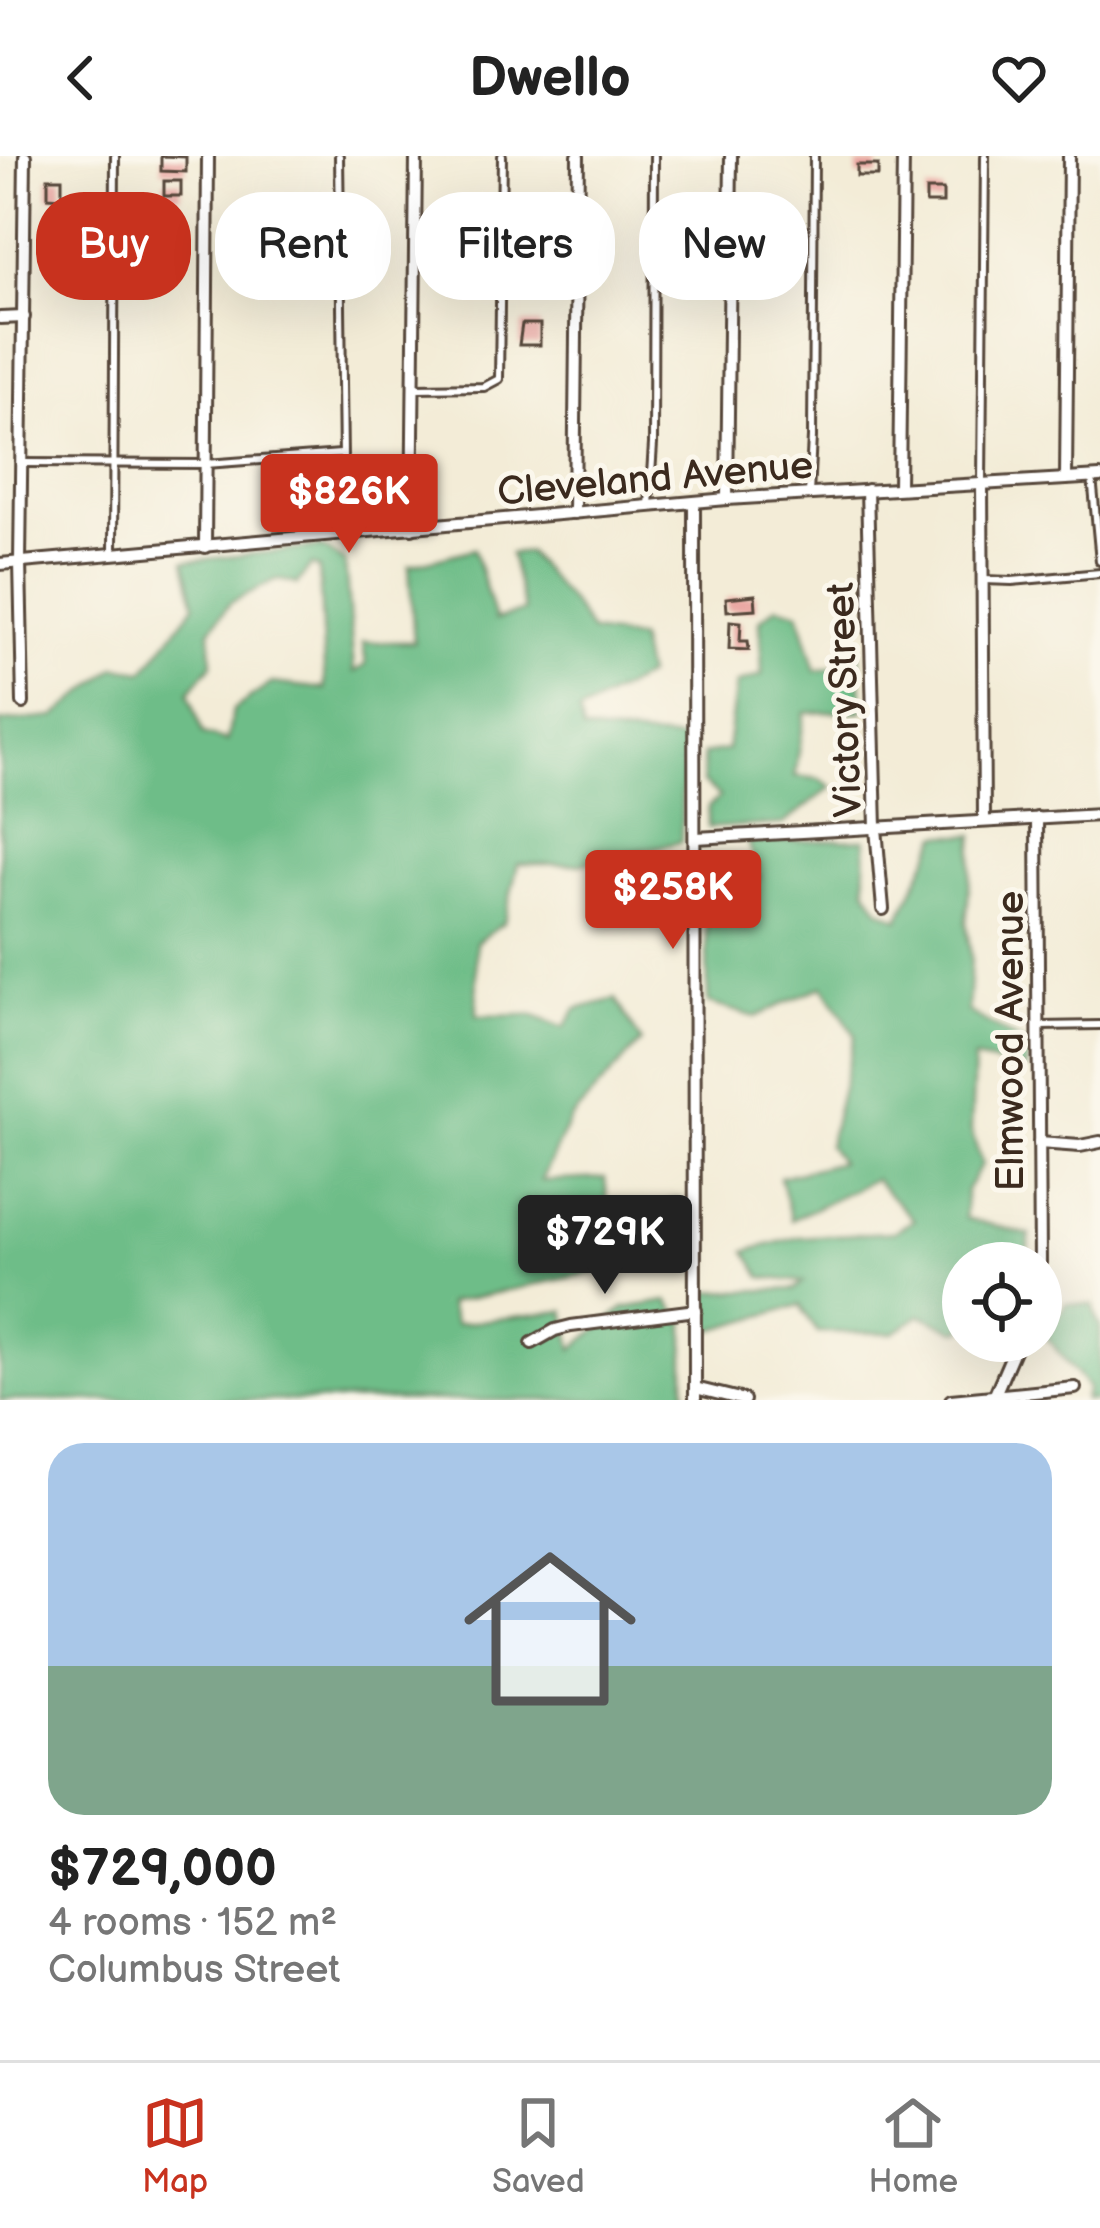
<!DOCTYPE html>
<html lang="en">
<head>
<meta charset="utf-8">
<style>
	:root { --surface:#fff; --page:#f6f6f6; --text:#222; --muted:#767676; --line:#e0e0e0; --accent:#c8321e }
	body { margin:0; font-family:"Balsamiq Sans",sans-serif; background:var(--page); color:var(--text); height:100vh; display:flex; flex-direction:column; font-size:45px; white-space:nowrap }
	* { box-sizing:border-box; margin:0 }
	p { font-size:39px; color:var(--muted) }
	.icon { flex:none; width:66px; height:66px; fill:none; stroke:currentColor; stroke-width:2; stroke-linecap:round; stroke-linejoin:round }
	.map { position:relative; height:1244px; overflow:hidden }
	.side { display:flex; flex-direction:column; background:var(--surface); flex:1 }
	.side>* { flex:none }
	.banner { position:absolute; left:36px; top:36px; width:1029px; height:108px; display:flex; gap:24px }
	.fabs { position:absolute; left:942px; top:1086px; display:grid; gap:24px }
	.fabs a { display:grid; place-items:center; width:120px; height:120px; border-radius:50%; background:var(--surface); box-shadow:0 12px 48px #0002; font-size:60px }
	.price { position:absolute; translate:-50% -102px; padding:0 27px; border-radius:12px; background:var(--accent); color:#fff; font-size:39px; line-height:78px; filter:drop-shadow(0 3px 6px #0008) }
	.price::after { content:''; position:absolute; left:50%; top:72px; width:36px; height:27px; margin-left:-18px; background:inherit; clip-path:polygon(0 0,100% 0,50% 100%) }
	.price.selected { background:#222; color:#fff }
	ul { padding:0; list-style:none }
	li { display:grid; align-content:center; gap:24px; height:636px; padding:0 48px }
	li span { display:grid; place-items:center; height:372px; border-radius:36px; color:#555 }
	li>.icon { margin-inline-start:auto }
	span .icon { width:216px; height:216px; fill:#fffc; stroke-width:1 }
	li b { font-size:51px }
	.tag { padding:0 42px; border-radius:48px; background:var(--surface); box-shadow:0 12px 48px #0002; font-size:42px; line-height:108px }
	.tag.selected { background:var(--accent); color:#fff }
	header { display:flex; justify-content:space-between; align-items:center; height:156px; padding:0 48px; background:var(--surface); font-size:54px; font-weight:700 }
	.tabs { display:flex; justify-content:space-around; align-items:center; height:168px; border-top:3px solid var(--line); background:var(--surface); font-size:33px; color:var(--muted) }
	.tabs a { display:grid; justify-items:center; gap:6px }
	.tabs .selected { color:var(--accent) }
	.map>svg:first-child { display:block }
	.forest { fill:#6ebd88; stroke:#547453; stroke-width:3; fill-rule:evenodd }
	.building { fill:#e9a39f }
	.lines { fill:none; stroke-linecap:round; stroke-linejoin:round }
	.lane-casing { stroke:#57473a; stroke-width:12 }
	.street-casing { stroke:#57473a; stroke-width:16 }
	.lane { stroke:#fff; stroke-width:6 }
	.street { stroke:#fff; stroke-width:10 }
	.labels { text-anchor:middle; stroke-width:10; stroke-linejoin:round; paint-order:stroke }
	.street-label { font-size:39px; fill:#3b2a1e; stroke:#fbf7ec }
</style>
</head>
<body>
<header><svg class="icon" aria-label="back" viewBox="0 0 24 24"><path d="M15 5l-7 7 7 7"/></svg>Dwello<svg class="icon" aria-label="heart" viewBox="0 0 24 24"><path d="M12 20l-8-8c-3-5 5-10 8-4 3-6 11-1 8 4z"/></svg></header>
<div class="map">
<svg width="1100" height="1244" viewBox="0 0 1100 1244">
	<rect width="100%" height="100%" fill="#fbf7ec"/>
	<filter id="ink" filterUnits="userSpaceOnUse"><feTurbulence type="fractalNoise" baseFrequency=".00833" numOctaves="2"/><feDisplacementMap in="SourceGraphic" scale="24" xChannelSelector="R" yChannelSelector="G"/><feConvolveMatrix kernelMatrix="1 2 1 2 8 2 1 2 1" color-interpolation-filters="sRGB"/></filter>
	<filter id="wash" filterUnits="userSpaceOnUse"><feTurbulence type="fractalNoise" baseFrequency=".004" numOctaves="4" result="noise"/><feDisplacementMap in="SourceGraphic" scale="48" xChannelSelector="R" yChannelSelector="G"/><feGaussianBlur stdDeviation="2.7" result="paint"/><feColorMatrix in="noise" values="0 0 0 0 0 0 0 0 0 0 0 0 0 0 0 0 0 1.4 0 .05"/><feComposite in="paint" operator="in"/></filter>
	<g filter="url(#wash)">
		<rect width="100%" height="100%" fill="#f3ecd7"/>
		<!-- forest -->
		<g class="forest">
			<path d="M322,391l23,15 9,110 12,-7 -3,-23h51l-5,-76 65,-17 21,71 29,-9 -14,-57 17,-2 45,52 19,28 47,7 8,37 -67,37 4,18 100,9 -2,102 -103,22h-60l-14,58 -28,20 1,74 55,-1 32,13 12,-19 40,-10 25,43 -71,77 -29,62 64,-3 4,40 69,-19 -4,58 -60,-19 -10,32 -156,33 7,21 110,-13 8,38 51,-41 44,-7 17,21v78h-685v-678l55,-5 61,-50 28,4 51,-66 -10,-44zM311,409l8,3 6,121 -53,-6 -39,27 -6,31 -24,-7 -14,-42 23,-28 -2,-34 20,-27 47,-24 20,5z"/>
			<polygon points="777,450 799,456 816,515 837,511 844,492 859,490 862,555 805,557 795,620 820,623 832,631 783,668 708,672 708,651 720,641 703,627 703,598 727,594 736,528 762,519 760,464"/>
			<polygon points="939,679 974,679 966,766 971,801 968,856 1028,890 1026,913 974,903 971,975 982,1008 966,1034 965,1062 1030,1079 1025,1107 963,1107 963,1174 956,1175 921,1159 894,1177 817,1176 800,1149 709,1175 707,1136 795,1133 803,1126 762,1121 746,1095 799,1081 893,1076 914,1064 874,1023 791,1064 780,1021 840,1006 828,990 855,879 823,830 755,861 708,847 706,727 760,722 747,686 865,683 866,732 879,753 899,763"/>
			<polygon points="1065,1148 1093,1149 1100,1173 1100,1244 1084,1244 1088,1232 1047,1182"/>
		</g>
		<g id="blocks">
			<!-- building -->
			<g class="building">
				<polygon points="161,0 186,1 186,16 161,15"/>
				<rect x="857" y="9" width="21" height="11"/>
				<polygon points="48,22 62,22 62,42 48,41"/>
				<rect x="164" y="25" width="17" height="15"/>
				<rect x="926" y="34" width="17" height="13"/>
				<polygon points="436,78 456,79 455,96 436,96"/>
				<polygon points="522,168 540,168 540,189 519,189"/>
				<polygon points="755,439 756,453 727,455 726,442"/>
				<polygon points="730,465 741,466 740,485 748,485 749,494 729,493"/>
			</g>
		</g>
	</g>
	<g filter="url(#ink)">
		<use href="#blocks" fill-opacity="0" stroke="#57473a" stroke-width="3"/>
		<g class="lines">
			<defs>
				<g id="lane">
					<polyline points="339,0 344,377"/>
					<polyline points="416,232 484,231 499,223 502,0"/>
					<polyline points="21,307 206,308 341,298"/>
					<polyline points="1092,321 1100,405"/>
					<polyline points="982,326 985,0"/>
					<polyline points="809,338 812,281 814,0"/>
					<polyline points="649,350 653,288 654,0"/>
					<polyline points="113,398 115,0"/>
					<polyline points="984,424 1012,425 1100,417"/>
					<polyline points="1040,870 1100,869"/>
				</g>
				<g id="street">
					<polyline points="0,162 24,161"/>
					<polyline points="1066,323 1069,0"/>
					<polyline points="982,327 984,665"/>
					<polyline points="899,332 903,0"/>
					<polyline points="867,334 876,672 883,753"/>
					<polyline points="727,343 731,0"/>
					<polyline points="694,347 695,1244"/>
					<polyline points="574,357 578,0"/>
					<polyline points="412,372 416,0"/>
					<polyline points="205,391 208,0"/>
					<polyline points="0,408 727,343 1100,321"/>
					<polyline points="23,547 20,406 25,0"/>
					<polyline points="1037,662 1040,1107"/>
					<polyline points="696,682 1100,659"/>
					<polyline points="1039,987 1080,990 1100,986"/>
					<polyline points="532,1187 555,1174 571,1170 696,1154"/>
					<polyline points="695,1232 744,1244"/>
					<polyline points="993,1243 1018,1185"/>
					<polyline points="951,1244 1075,1232"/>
				</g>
			</defs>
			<!-- lane casing -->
			<use href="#lane" class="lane-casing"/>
			<!-- street casing -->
			<use href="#street" class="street-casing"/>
			<!-- lane -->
			<use href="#lane" class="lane"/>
			<!-- street -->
			<use href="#street" class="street"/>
		</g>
	</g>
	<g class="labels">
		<!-- street labels -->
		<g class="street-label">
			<text transform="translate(655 321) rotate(-5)" y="14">Cleveland Avenue</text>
			<text transform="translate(843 544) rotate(-92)" y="14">Victory Street</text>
			<text transform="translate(1009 885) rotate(-90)" y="14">Elmwood Avenue</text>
		</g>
	</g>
</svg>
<div class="fabs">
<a><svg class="icon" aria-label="locate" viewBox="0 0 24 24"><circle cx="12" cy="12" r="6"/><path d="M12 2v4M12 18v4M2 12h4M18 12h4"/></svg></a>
</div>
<b class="price" style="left:349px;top:400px">$826K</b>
<b class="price" style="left:673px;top:796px">$258K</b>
<b class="price selected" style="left:605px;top:1141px">$729K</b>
<div class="banner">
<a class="tag selected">Buy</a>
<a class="tag">Rent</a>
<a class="tag">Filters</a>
<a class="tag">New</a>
</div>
</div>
<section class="side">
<ul>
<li><span style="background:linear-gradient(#a9c7e8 60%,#7fa58c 0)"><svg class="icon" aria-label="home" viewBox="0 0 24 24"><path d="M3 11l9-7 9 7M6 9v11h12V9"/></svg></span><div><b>$729,000</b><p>4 rooms · 152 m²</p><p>Columbus Street</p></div></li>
</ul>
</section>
<nav class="tabs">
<a class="selected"><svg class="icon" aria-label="map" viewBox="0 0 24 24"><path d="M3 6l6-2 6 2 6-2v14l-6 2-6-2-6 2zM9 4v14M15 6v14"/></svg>Map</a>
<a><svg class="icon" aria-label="saved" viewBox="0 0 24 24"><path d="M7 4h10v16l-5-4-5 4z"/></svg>Saved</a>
<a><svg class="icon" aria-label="home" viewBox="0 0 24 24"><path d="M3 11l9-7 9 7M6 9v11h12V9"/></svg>Home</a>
</nav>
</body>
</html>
